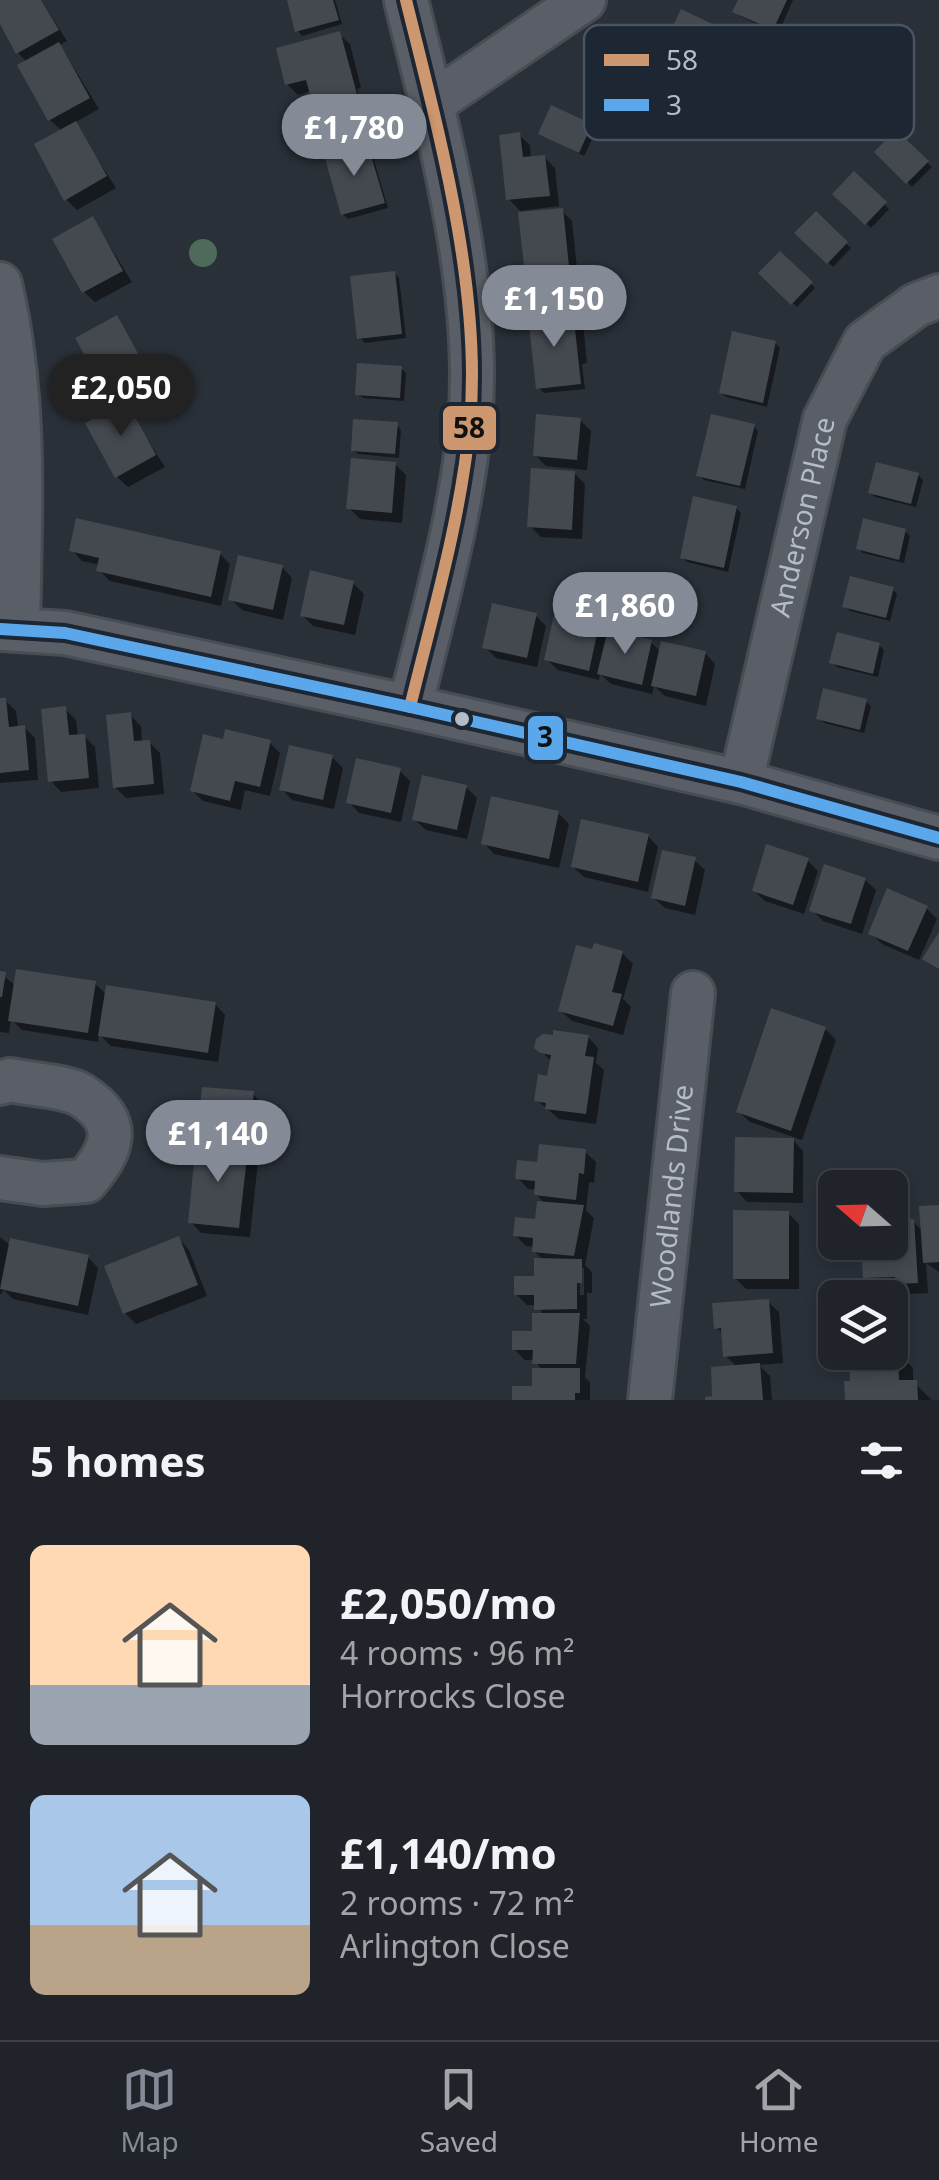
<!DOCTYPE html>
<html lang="en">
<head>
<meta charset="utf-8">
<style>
	:root { --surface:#20242a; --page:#2d3036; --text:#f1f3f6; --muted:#a2a4a8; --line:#3d4147; --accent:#848b96 }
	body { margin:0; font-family:"Noto Sans",sans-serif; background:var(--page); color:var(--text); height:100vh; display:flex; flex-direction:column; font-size:38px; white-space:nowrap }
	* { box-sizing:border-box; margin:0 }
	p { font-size:32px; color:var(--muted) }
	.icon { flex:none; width:55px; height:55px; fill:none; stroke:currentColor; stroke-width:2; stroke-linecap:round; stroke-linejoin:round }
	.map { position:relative; height:1400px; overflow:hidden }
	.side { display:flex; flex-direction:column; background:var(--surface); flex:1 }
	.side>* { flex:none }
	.needle { width:65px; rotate:290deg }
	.tools { position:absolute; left:818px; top:1170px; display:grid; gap:20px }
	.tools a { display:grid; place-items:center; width:90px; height:90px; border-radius:15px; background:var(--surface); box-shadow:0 5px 15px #0003,0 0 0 2px var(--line); font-size:50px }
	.price { position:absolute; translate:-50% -85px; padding:0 22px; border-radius:35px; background:var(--accent); color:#fff; font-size:32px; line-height:65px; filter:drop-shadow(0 2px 5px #0008) }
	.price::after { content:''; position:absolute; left:50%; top:60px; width:30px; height:22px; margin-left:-15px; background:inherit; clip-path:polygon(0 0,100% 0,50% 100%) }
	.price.selected { background:#222; color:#fff }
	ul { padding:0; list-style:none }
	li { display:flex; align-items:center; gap:30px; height:250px; padding:0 30px }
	li span { display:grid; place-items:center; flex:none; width:280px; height:200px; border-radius:15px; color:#555 }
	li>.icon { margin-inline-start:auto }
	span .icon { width:120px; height:120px; fill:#fffc; stroke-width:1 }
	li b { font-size:42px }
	h2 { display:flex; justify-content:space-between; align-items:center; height:120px; padding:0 30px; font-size:42px }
	.tabs { display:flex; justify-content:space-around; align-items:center; height:140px; border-top:2px solid var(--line); background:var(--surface); font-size:28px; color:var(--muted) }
	.tabs a { display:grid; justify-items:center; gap:5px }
	.tabs .selected { color:var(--accent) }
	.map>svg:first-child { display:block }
	.shadow { fill:#0007; fill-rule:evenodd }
	.building { fill:#444950 }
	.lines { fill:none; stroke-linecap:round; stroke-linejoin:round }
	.minor-casing { stroke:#484c53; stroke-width:48 }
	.minor { stroke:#5a5e66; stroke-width:42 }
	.bus-1-casing { stroke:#1d2633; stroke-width:20 }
	.bus-2-casing { stroke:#1d2633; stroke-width:20 }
	.bus-1 { stroke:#cd976f; stroke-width:12 }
	.bus-2 { stroke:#5aa8eb; stroke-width:12 }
	.tree { fill:#4e6a5a }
	.bus-dot { fill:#b4bcc9; stroke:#1d2633; stroke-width:4 }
	.labels { text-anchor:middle; stroke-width:9; stroke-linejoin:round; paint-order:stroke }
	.street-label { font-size:28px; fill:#b4bcc9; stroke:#1d2633 }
	.key { fill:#1d2633; stroke:#4a5360; stroke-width:2.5 }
	.key-label { font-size:28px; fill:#b4bcc9 }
	.line-badge { stroke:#1d2633; stroke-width:4 }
	.pale-badge-label { font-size:28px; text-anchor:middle; font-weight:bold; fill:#111 }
</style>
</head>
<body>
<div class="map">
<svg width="939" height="1400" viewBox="0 0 939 1400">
	<rect width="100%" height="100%" fill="#2a3038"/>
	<!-- shadow -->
	<g class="shadow">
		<polygon points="0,0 41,0 67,41 60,45 99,109 74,123 116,188 77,210 66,199 62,131 50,120 27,62 18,53 0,19"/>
		<polygon points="289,0 335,0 342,24 302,36 298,31"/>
		<polygon points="740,0 793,0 778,34 740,16 735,11"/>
		<polygon points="339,34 350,44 361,88 357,89 364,113 324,124 320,119 312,91 298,95 287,84"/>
		<polygon points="591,126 596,131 584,156 541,134"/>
		<polygon points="896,133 932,167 912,187 877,152"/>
		<polygon points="519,135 530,145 531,159 544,157 555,168 559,206 520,211 509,199"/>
		<polygon points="367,145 371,150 388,208 348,219 343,214"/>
		<polygon points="854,175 889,209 871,228 836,194"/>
		<polygon points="562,211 572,221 582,315 574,316 583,324 587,363 582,364 585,389 544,393 539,388 540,317 531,309"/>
		<polygon points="816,214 851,248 833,267 798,233"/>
		<polygon points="93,219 132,282 95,302 84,292"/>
		<polygon points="780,254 815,288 797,307 761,273"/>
		<polygon points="394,273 399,278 406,338 365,343 360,338"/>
		<polygon points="775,343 780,348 767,407 726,397 721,392"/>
		<polygon points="135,349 156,382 122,400 165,467 128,487 117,477 122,406 108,392"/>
		<polygon points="401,368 406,373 404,401 363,398 358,394"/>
		<polygon points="580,420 591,431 587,470 546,466 535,455"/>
		<polygon points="397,425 401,430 399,458 358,454 353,450"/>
		<polygon points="753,426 758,431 745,489 704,480 699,475"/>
		<polygon points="395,464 406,475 402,523 360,519 349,508"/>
		<polygon points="573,472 585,484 582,539 541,537 530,526"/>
		<polygon points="918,475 923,480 916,507 875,497 870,492"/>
		<polygon points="736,508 741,513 728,572 687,562 683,558"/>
		<polygon points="905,531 910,536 904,563 863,553 858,548"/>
		<polygon points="72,550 220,554 230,564 221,606 110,581 99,570 100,565 82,561"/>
		<polygon points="282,567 292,578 283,620 242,610 231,599"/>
		<polygon points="353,583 364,594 355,635 313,626 302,615"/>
		<polygon points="892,589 897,594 890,621 850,611 845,606"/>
		<polygon points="535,615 546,626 537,667 496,658 485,647"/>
		<polygon points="598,628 608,638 651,642 661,652 705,653 715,664 706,706 665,696 654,686 652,694 611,684 600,674 599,680 558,670 547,660"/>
		<polygon points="879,645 884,650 878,677 837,667 832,662"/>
		<polygon points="5,700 16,711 18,728 24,727 35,738 38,780 0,783 0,701"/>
		<polygon points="866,702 871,706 864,733 824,723 819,718"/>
		<polygon points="65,709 76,720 78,737 84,736 95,747 99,788 61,792 51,781"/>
		<polygon points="130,715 141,726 142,743 149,742 160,753 164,794 126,798 115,787"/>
		<polygon points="225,742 269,742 280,753 270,796 245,790 241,810 203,801 192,790"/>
		<polygon points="332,757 343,768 334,809 292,800 282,789"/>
		<polygon points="399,770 410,781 401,822 359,813 349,802"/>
		<polygon points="466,787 477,798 467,839 426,830 415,820"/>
		<polygon points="558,813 569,824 559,868 494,854 484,843"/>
		<polygon points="648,836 658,847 648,892 584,877 573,867"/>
		<polygon points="694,860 705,870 695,915 665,908 654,898"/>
		<polygon points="807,860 818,871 804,914 765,901 754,891"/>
		<polygon points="865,880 876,890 862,934 823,921 812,910"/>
		<polygon points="926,908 937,919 919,960 882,944 871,933"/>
		<polygon points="622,953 633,964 623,999 631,1007 623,1035 572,1021 561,1011"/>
		<polygon points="0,973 16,986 94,983 107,995 215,1004 225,1015 218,1062 111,1046 99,1034 98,1042 22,1030 11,1019 9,1033 0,1032"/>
		<polygon points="825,1029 836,1040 802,1140 750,1122 739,1112"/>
		<polygon points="588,1037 598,1048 596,1063 604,1070 596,1124 559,1119 537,1100 550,1079 552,1062 537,1047"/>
		<polygon points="253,1094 263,1105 260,1141 211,1136 201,1125"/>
		<polygon points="793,1140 803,1151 803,1203 747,1202 737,1191"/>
		<polygon points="247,1150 258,1161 250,1237 201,1233 191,1222"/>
		<path d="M585,1152l11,10 -2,21 -5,-1 -3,29 8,7 -9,47 7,7v21h-5v26h-4l7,7 -5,51 5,5v18h-76l21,-11 7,-18 -7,-11h-10l-11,-11 21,-16 9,-17 -7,-11h-10l-11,-11 21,-15 7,-18 -10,-10 1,-4 -9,-1 -11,-11 22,-13 9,-17 -10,-11 1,-4 -9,-1 -10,-11 22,-13zM579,1268h5v27h-4z"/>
		<polygon points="939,1207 939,1272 926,1263 928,1293 909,1294 902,1287 876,1288 866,1277 890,1242 890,1223 913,1222 923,1231"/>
		<polygon points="788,1213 799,1224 799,1289 746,1289 735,1278"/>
		<polygon points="0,1237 11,1246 88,1257 98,1268 88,1315 13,1299 4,1290 0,1295"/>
		<polygon points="179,1239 189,1250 207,1296 136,1324 125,1313"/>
		<polygon points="768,1302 779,1312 783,1363 759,1365 770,1376 772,1400 708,1400 715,1398 738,1368 726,1356 724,1335 716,1327"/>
		<polygon points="897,1352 913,1368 913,1382 932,1400 848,1400"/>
	</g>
	<!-- building -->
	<g class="building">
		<polygon points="0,0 41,0 59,30 16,54 0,24"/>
		<polygon points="287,0 333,0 339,20 295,32"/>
		<polygon points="738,0 787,0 773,30 732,12"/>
		<polygon points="681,9 721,28 695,85 654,67"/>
		<polygon points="340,31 361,109 317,120 306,80 285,85 276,48"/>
		<polygon points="59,42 90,98 48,121 17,65"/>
		<polygon points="551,105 592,124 579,153 538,134"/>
		<polygon points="76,121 107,176 64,201 34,144"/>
		<polygon points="896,130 929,161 906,184 874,152"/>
		<polygon points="520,132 523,157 545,155 550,196 506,200 499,135"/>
		<polygon points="367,142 385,203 341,215 324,155"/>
		<polygon points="854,171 887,202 865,225 832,194"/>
		<polygon points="563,208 573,305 529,310 518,212"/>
		<polygon points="816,211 848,242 827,264 794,233"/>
		<polygon points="93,216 123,271 82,293 52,239"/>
		<polygon points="780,251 813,282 791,305 758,273"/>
		<polygon points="395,271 402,334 357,339 350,276"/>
		<polygon points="573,311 581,384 536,389 528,316"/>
		<polygon points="117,315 147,370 106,393 75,338"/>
		<polygon points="732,331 776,341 763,403 719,393"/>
		<polygon points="357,363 402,366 400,398 355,395"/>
		<polygon points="126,400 156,455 115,478 85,423"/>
		<polygon points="536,414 581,418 577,460 533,456"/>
		<polygon points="711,414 755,424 740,486 696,476"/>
		<polygon points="353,419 398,422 395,454 351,451"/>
		<polygon points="351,458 396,462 392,513 346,509"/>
		<polygon points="876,462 919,473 911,504 868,493"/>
		<polygon points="531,468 575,471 572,530 527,527"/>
		<polygon points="693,496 737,506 724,568 680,558"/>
		<polygon points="76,518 221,551 211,597 96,571 99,558 69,551"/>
		<polygon points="863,518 906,529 899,560 856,549"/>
		<polygon points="238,555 283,565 273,610 228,600"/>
		<polygon points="310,570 354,581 344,625 300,616"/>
		<polygon points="850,576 894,587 886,618 842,607"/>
		<polygon points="492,603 537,613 527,658 482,648"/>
		<polygon points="554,615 599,625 589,671 544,660"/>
		<polygon points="608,629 652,640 642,685 597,674"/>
		<polygon points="837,632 880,643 873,674 829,663"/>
		<polygon points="661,641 706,651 696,696 651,686"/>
		<polygon points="823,688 867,699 860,730 816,719"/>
		<polygon points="0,698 6,698 9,727 25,725 29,770 0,773"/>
		<polygon points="66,706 69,735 85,734 89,778 48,782 41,709"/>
		<polygon points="131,712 134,741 150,740 154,784 113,788 106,715"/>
		<polygon points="225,729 271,740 260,787 235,781 230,801 190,791 203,734 223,739"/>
		<polygon points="289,745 333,755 323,800 279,790"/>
		<polygon points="356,758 401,768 391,813 346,803"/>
		<polygon points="422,775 467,785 457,830 412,820"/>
		<polygon points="491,796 559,811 549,859 481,844"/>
		<polygon points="581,819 649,834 638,882 571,867"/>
		<polygon points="766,844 809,858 793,905 752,891"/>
		<polygon points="662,850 696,857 685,906 651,898"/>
		<polygon points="824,864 866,878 851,924 809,911"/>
		<polygon points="887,888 928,906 908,951 868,934"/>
		<polygon points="939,932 939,969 922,959"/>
		<polygon points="594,943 623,951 612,992 622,994 613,1026 558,1011 576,945 592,949"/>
		<polygon points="16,969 96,981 88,1033 8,1021"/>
		<polygon points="0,971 6,972 2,997 0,997"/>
		<polygon points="106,985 216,1002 208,1053 98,1036"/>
		<polygon points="771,1008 826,1027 791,1131 736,1112"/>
		<polygon points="553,1030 589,1035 585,1056 594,1057 586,1114 545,1109 546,1103 534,1101 538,1074 547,1076 551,1055 540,1053 534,1048 536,1039 543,1034 553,1035"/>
		<polygon points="202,1087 254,1091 250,1131 198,1126"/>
		<polygon points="735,1137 794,1138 793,1193 734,1192"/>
		<polygon points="196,1142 248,1148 239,1228 188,1223"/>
		<polygon points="539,1144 586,1149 584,1174 579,1173 576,1200 534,1195 535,1181 515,1179 517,1160 537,1162"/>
		<polygon points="537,1201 584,1205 574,1256 532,1252 533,1238 513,1236 515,1217 535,1219"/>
		<polygon points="939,1205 939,1262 923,1263 919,1206"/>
		<polygon points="733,1210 789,1211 789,1279 733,1279"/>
		<polygon points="914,1219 918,1283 896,1284 895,1277 863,1278 861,1242 890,1242 890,1221"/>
		<polygon points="179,1236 198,1285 123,1314 104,1266"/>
		<polygon points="10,1238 89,1255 78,1306 0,1289"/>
		<polygon points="534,1258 582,1259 582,1283 577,1283 577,1309 534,1310 534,1295 514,1295 514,1276 534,1276"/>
		<polygon points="769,1299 773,1353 723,1357 721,1328 714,1329 712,1303"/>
		<polygon points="532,1313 580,1313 576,1364 532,1364 533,1350 512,1350 512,1331 532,1331"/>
		<polygon points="898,1349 899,1380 917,1380 918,1400 845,1400 844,1381 850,1381 849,1352 890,1352 890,1350"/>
		<polygon points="760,1363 763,1400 705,1400 705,1397 712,1396 711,1367"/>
		<polygon points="532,1368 580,1368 580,1393 575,1393 575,1400 512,1400 512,1386 532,1386"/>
	</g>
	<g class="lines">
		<defs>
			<g id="minor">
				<path d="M406,0c32,130 76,288 64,422 -9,96 -37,191 -60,285"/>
				<polyline points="431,104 584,0"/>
				<path d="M0,284c27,117 20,226 18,344"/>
				<polyline points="0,629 65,633 410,707 741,782 939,838"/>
				<path id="s1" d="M741,782l84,-363 40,-77 51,-37 23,-9"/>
				<path d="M0,1083l10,-3c18,4 56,6 71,15 43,27 32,54 5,86l-43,3 -43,-6"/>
				<path id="s2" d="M650,1400l43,-407"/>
			</g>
		</defs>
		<!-- minor casing -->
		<use href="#minor" class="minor-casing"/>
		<!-- minor -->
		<use href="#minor" class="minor"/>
		<defs>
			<path id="bus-1" d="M406,0c32,130 76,288 64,422 -9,96 -37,191 -60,285"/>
			<polyline id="bus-2" points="0,629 65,633 410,707 741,782 939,838"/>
		</defs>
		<!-- bus-1 casing -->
		<use href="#bus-1" class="bus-1-casing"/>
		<!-- bus-2 casing -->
		<use href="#bus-2" class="bus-2-casing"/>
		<!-- bus-1 -->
		<use href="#bus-1" class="bus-1"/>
		<!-- bus-2 -->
		<use href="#bus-2" class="bus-2"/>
	</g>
	<!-- trees -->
	<circle class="tree" cx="203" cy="253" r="14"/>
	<!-- markers -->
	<circle class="bus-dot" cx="462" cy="719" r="9"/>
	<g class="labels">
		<!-- street labels -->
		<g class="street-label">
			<text dy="10" stroke="none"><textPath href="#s1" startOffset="272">Anderson Place</textPath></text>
			<text dy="10" stroke="none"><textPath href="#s2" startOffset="205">Woodlands Drive</textPath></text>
		</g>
	</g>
	<!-- legend -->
	<rect x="584" y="25" width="330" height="115" rx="15" class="key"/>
	<rect x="604" y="54" width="45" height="12" fill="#cd976f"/>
	<rect x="604" y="99" width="45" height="12" fill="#5aa8eb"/>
	<g class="key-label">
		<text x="666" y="70">58</text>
		<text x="666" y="115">3</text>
	</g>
	<g class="line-badge">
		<rect x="441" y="404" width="57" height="48" rx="10" fill="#cd976f"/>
		<rect x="526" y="714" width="39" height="48" rx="10" fill="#5aa8eb"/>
	</g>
	<g class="pale-badge-label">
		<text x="469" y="438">58</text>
		<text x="545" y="747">3</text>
	</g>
</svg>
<div class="tools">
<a><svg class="needle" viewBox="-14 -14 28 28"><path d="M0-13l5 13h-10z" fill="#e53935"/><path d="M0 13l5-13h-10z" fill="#a2a4a8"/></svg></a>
<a><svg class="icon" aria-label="layers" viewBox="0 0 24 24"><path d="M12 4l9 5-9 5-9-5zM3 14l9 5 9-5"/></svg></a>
</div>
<b class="price" style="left:354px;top:179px">£1,780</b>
<b class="price" style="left:554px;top:350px">£1,150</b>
<b class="price selected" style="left:121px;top:439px">£2,050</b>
<b class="price" style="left:625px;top:657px">£1,860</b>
<b class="price" style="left:218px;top:1185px">£1,140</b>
</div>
<section class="side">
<h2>5 homes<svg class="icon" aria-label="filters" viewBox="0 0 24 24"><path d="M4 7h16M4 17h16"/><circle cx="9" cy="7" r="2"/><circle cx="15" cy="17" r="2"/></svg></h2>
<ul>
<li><span style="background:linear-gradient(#ffd9b3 70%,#9aa5b1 0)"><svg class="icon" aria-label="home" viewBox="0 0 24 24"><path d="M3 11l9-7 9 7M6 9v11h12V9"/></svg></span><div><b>£2,050/mo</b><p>4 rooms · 96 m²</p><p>Horrocks Close</p></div></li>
<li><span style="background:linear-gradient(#a9c7e8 65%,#b9a48a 0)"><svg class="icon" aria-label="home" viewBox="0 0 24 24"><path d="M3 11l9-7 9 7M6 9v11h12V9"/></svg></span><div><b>£1,140/mo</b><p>2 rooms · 72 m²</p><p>Arlington Close</p></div></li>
</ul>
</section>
<nav class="tabs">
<a class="selected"><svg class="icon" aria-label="map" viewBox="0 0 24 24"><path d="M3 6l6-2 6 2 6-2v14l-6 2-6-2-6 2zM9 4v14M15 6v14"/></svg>Map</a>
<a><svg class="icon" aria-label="saved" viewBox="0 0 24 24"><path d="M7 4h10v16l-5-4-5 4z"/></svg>Saved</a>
<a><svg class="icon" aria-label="home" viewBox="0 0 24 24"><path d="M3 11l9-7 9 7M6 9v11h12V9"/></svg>Home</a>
</nav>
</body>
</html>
